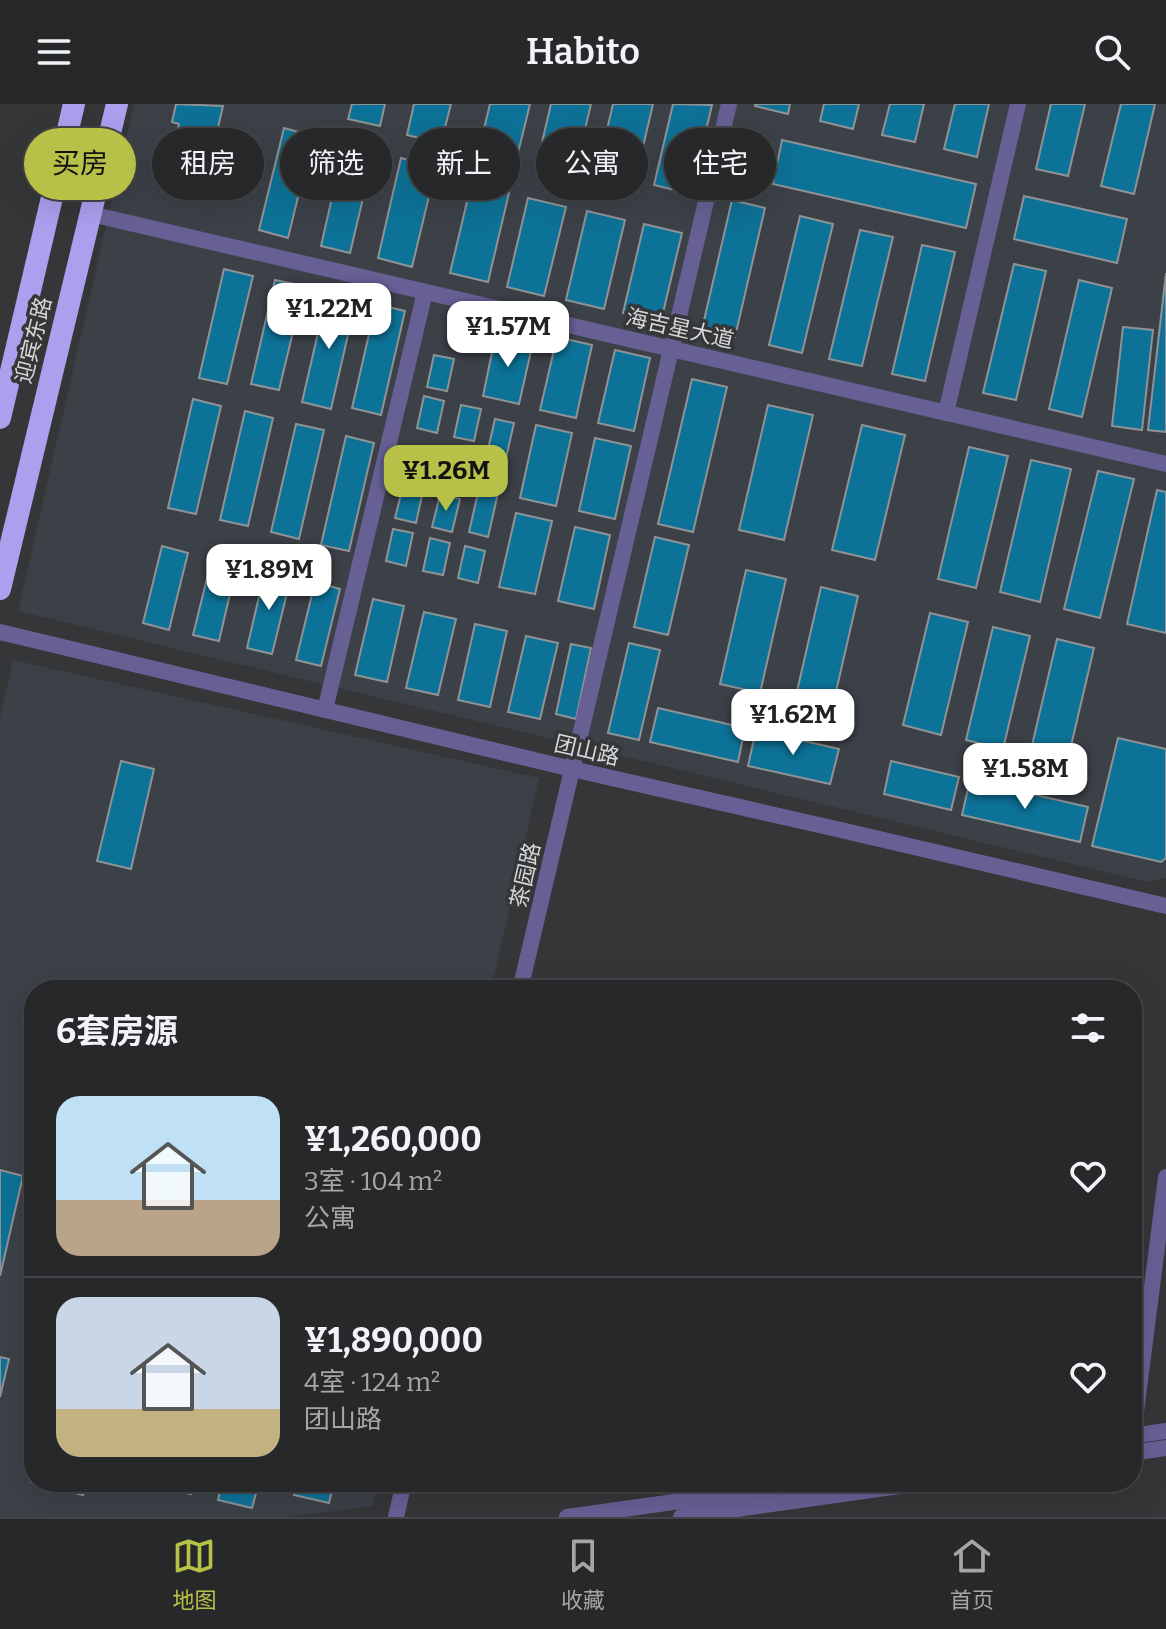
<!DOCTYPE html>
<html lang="zh">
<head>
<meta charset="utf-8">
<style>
	:root { --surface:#27282a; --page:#333436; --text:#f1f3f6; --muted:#a4a6a8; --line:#434447; --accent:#b8c147 }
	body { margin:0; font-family:Bitter,"Noto Sans SC",serif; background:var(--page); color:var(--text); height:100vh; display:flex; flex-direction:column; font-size:30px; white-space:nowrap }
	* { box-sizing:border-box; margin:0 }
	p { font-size:26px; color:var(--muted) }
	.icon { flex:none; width:44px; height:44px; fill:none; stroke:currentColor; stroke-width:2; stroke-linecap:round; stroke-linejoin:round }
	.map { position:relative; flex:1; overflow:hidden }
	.side { position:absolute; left:24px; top:876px; width:1118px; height:512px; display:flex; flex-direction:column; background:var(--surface); border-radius:32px; box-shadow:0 8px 32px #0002,0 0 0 2px var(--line) }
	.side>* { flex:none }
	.top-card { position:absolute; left:24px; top:24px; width:1118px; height:72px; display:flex; gap:16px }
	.price { position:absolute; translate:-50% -68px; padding:0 18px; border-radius:16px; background:#fff; color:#222; font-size:26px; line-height:52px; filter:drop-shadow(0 2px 4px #0008) }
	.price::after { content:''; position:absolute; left:50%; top:48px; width:24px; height:18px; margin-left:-12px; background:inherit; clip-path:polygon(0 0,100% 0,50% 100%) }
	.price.active { background:var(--accent); color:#111 }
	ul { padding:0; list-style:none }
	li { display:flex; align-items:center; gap:24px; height:200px; padding:0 32px }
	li+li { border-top:2px solid var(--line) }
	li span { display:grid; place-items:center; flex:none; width:224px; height:160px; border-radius:24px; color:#555 }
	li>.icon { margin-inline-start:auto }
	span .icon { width:96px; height:96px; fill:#fffc; stroke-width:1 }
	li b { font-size:34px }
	h2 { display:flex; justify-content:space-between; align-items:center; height:96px; padding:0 32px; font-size:34px }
	.pill { padding:0 28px; border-radius:36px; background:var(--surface); box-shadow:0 8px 32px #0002,0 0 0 2px var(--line); font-size:28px; line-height:72px }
	.pill.active { background:var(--accent); color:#111 }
	header { display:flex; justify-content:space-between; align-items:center; height:104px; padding:0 32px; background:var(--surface); font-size:36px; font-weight:600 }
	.dock { display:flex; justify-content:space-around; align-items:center; height:112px; border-top:2px solid var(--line); background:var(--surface); font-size:22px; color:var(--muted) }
	.dock a { display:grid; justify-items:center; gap:4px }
	.dock .active { color:var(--accent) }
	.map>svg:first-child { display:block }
	.built { fill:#3c4148 }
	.building { fill:#0d7297; stroke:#909395; stroke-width:2 }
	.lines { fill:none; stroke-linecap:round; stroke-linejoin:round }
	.minor { stroke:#676095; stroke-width:16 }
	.highway { stroke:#aaa0ee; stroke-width:22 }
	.labels { text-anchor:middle; stroke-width:7; stroke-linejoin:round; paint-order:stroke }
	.street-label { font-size:22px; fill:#d6d7d8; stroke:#343638 }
</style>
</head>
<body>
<header><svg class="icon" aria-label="menu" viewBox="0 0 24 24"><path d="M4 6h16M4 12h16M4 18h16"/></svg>Habito<svg class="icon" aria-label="search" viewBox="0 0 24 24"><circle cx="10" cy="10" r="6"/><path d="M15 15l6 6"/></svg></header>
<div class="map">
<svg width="1166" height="1413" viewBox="0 0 1166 1413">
	<rect width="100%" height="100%" fill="#343638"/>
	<!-- built -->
	<g class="built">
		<polygon points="134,0 1166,0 1166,774 1147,778 18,507"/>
		<polygon points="13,556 539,674 491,886 34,886 34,1378 379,1378 373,1402 288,1413 0,1413 0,614"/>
	</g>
	<!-- building -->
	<g class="building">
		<polygon points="176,0 223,2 217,28 211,27 201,74 169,67 179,20 172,18"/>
		<polygon points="352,0 385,0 380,22 348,15"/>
		<polygon points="414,0 451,0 441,39 407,31"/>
		<polygon points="490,0 530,0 518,49 480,41"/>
		<polygon points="551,0 591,0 576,63 538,55"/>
		<polygon points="613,0 653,0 635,77 597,68"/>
		<polygon points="673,0 712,1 691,90 654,81"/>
		<polygon points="755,0 790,0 788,10 755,2"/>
		<polygon points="824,0 859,0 853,25 820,17"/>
		<polygon points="890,0 924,0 915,38 882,31"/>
		<polygon points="955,0 989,0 977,53 944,45"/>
		<polygon points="1051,0 1085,0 1068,72 1036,65"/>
		<polygon points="1121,0 1155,0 1134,90 1101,82"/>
		<polygon points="284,24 313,32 288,134 259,126"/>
		<polygon points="782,36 976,80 966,124 773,80"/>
		<polygon points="344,41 374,48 350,149 321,142"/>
		<polygon points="401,54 436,63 412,163 378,154"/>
		<polygon points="471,81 509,89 488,178 450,169"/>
		<polygon points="1024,92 1127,115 1117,159 1014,135"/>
		<polygon points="528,94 566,103 544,192 507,183"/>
		<polygon points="732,96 765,104 735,233 702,225"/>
		<polygon points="587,107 625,116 604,205 566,196"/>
		<polygon points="800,112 833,120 802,249 769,241"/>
		<polygon points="644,120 682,129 661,217 623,209"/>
		<polygon points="860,126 893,133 862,262 829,255"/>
		<polygon points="922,141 955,148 925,277 892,270"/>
		<polygon points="1014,160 1046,167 1016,296 983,289"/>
		<polygon points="224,165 253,172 227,280 199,274"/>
		<polygon points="1166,169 1166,328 1148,326"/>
		<polygon points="275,176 304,182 279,286 251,280"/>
		<polygon points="1079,176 1112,184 1082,313 1049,305"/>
		<polygon points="327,190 356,196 331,305 302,298"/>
		<polygon points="376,200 405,207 381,311 352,304"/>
		<polygon points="1123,223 1153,226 1142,326 1112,322"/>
		<polygon points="496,229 533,238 519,300 483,292"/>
		<polygon points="557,233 592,241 576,314 540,306"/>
		<polygon points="615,246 650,254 634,327 598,319"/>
		<polygon points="434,251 454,255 447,287 427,283"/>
		<polygon points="692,275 727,283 693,428 658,420"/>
		<polygon points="424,292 444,297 437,329 417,324"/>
		<polygon points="193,295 221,302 196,410 168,404"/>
		<polygon points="461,301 481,305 474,337 454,333"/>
		<polygon points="768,301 813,311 784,436 739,426"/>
		<polygon points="245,307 273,314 248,422 220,416"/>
		<polygon points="495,315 514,319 488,433 469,428"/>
		<polygon points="296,320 324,326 299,435 271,428"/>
		<polygon points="536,321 572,329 556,402 520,394"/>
		<polygon points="862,321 905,331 875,456 832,446"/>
		<polygon points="346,332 374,339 349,447 321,441"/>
		<polygon points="595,334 631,342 615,415 579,407"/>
		<polygon points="412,343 432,347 425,380 405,375"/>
		<polygon points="969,343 1008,352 976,484 938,475"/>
		<polygon points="450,351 470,356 462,388 443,383"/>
		<polygon points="1031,356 1071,365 1040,498 1000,488"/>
		<polygon points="1098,367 1134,375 1100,514 1064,505"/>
		<polygon points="403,382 423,387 416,419 395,414"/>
		<polygon points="1157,386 1166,388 1166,529 1127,520"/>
		<polygon points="440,391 460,395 452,428 432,423"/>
		<polygon points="516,409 552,417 535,490 499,483"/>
		<polygon points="575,423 610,431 594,505 558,497"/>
		<polygon points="393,425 413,429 406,462 386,457"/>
		<polygon points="655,433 689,441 668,531 634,523"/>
		<polygon points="430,434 450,439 443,471 423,467"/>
		<polygon points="162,442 188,449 169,526 143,519"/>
		<polygon points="465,442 485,447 478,479 458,474"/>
		<polygon points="212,454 237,460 219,537 193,531"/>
		<polygon points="746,466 786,475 760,589 720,580"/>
		<polygon points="265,467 291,473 272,550 247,544"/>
		<polygon points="315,478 340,485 321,562 296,556"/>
		<polygon points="821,483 858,492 832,605 795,596"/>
		<polygon points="373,495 404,502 387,578 355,571"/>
		<polygon points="424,508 456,515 438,591 406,584"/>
		<polygon points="930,509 968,518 941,631 903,621"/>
		<polygon points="475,520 507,527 490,603 458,596"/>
		<polygon points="993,523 1030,532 1003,645 966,636"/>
		<polygon points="526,532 558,539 540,615 508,608"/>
		<polygon points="1057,535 1094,544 1067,659 1030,650"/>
		<polygon points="629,539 660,546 639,636 608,629"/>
		<polygon points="571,540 591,544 576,615 556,610"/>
		<polygon points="658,604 745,624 738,658 650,638"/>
		<polygon points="756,626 839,645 830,680 748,662"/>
		<polygon points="1118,634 1166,645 1166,754 1161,758 1092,742"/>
		<polygon points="121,657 154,665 131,765 97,757"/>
		<polygon points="891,657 959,673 951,706 884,690"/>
		<polygon points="970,676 1088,703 1080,738 962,711"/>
		<polygon points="0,1066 23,1072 0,1172"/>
		<polygon points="0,1253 9,1255 0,1293"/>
		<polygon points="34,1364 34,1378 86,1378 83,1391 31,1378"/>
		<polygon points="156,1378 194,1378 191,1390 155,1382"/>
		<polygon points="222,1378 259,1378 252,1404 218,1396"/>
		<polygon points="297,1378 334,1378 329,1399 294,1391"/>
	</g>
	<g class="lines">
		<!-- minor -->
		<g class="minor">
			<polyline points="91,110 1166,360"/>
			<polyline points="946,309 1018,0"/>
			<polyline points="0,528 572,665 841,726 1166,802"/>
			<polyline points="325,606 425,188"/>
			<polyline points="520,886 729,0"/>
			<polyline points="1132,1332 1166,1327"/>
			<polyline points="1139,1348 1133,1331 1166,1073"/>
			<polyline points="1132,1349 1166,1344"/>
			<polyline points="396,1413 404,1378"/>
			<polyline points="567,1413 816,1378"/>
			<polyline points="681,1413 928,1378"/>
		</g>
		<!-- highway -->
		<g class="highway">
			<polyline points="0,314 74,0"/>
			<polyline points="0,485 117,0"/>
		</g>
	</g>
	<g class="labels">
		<!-- street labels -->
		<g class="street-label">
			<text transform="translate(680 224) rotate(13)" y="8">海吉星大道</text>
			<text transform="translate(33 236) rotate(-76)" y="8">迎宾东路</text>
			<text transform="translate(587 646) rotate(13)" y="8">团山路</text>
			<text transform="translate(525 771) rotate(-77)" y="8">茶园路</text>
		</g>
	</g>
</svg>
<b class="price" style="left:329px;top:247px">¥1.22M</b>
<b class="price" style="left:508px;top:265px">¥1.57M</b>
<b class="price active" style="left:446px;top:409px">¥1.26M</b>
<b class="price" style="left:269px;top:508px">¥1.89M</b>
<b class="price" style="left:793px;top:653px">¥1.62M</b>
<b class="price" style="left:1025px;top:707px">¥1.58M</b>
<div class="top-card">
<a class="pill active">买房</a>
<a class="pill">租房</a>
<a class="pill">筛选</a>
<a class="pill">新上</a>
<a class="pill">公寓</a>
<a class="pill">住宅</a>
</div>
<section class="side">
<h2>6套房源<svg class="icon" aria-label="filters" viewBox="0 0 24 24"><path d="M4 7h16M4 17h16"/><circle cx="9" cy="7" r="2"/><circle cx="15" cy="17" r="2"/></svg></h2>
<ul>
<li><span style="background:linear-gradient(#bfe0f5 65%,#b9a48a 0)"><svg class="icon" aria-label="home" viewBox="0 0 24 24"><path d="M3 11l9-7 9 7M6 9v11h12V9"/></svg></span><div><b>¥1,260,000</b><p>3室 · 104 m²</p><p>公寓</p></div><svg class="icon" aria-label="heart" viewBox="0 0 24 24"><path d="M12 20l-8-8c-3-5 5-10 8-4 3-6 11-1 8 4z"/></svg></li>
<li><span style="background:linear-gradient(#c9d6e8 70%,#c2b280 0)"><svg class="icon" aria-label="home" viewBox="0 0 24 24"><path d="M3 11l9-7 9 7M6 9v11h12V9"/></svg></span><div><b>¥1,890,000</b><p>4室 · 124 m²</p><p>团山路</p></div><svg class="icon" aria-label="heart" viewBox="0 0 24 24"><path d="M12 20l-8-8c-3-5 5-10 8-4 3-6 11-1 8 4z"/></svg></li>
</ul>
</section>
</div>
<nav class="dock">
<a class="active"><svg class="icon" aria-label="map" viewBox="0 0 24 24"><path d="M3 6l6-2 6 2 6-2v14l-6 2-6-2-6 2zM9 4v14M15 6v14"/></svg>地图</a>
<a><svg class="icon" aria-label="saved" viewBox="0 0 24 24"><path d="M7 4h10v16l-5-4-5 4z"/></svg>收藏</a>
<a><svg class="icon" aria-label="home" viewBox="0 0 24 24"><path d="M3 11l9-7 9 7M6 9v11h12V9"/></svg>首页</a>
</nav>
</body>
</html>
